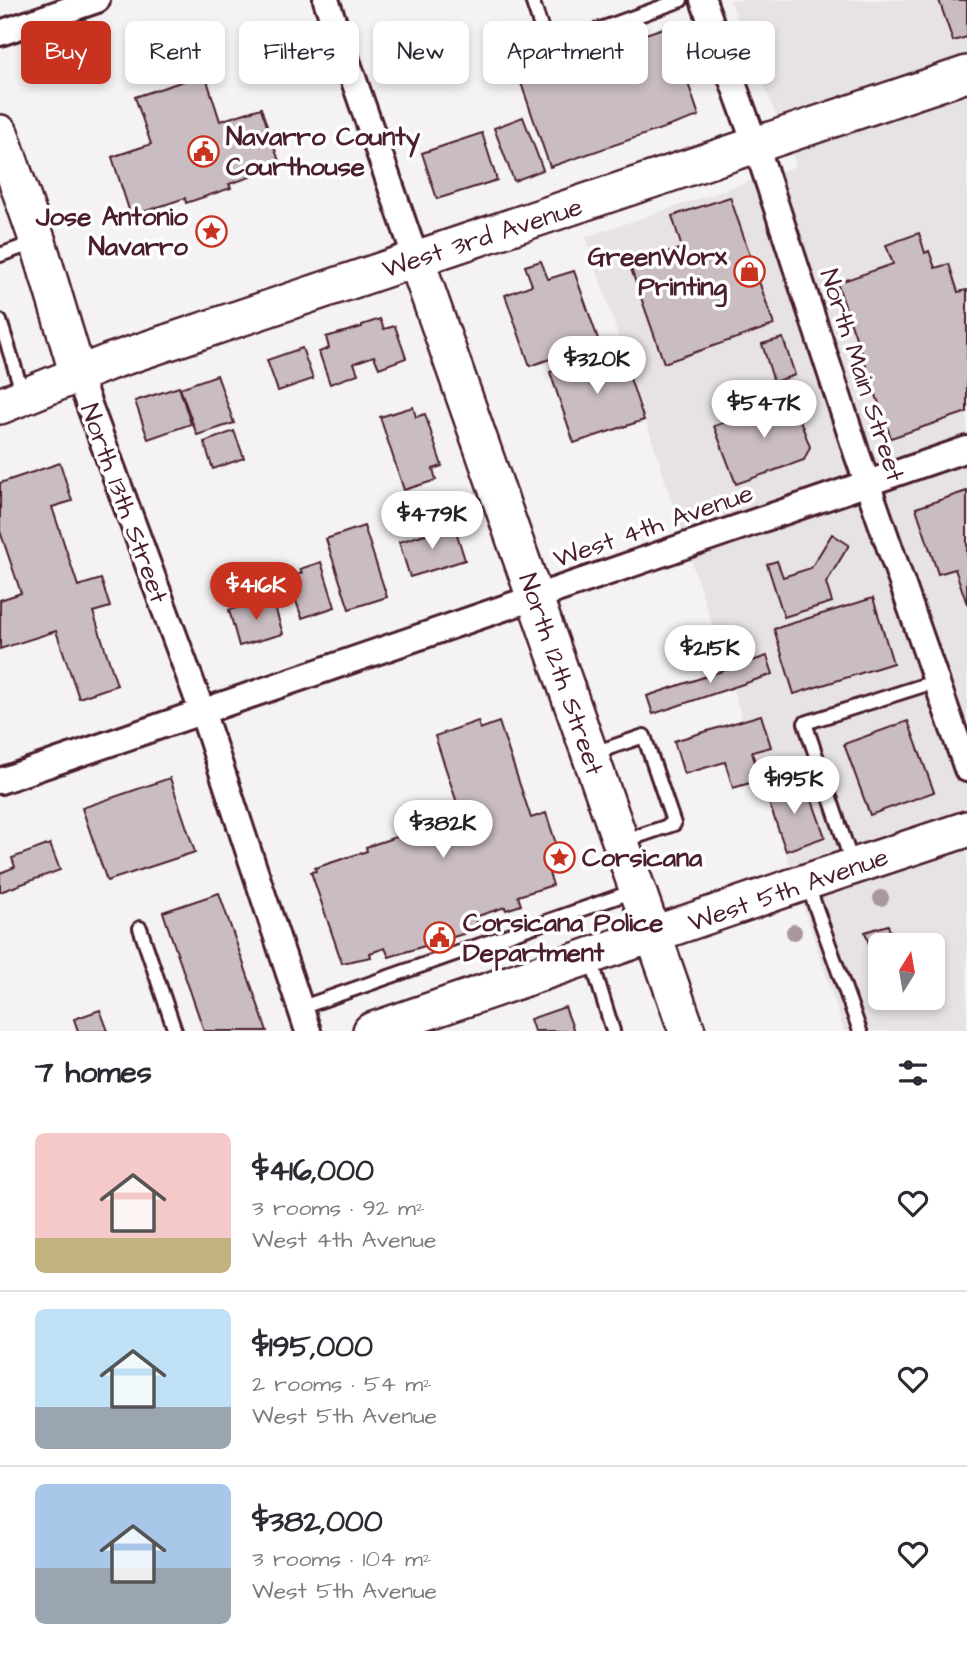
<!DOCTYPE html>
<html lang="en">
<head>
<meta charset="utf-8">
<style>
	:root { --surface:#fff; --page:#f7f7f7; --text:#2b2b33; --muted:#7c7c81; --line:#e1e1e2; --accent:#c8321e }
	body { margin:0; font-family:"Architects Daughter",sans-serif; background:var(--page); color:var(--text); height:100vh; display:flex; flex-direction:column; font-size:26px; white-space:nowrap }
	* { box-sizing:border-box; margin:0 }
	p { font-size:23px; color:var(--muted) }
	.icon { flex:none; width:38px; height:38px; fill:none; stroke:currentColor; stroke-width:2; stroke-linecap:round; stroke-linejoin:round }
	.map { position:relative; height:1031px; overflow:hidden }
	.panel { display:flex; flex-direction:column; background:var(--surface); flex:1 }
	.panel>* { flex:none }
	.top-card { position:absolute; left:21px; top:21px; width:926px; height:63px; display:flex; gap:14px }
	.needle { width:46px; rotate:11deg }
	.tools { position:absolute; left:868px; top:933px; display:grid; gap:14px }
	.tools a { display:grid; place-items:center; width:77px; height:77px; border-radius:10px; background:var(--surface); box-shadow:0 4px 10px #0003; font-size:35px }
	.price { position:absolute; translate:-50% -60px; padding:0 16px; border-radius:24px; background:#fff; color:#222; font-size:23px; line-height:46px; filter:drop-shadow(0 2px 4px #0008) }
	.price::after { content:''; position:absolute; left:50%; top:42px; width:21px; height:16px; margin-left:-10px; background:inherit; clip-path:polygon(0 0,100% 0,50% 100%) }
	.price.selected { background:var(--accent); color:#fff }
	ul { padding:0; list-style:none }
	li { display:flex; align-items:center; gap:21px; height:175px; padding:0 35px }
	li+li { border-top:2px solid var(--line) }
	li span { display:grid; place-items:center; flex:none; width:196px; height:140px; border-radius:10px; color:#555 }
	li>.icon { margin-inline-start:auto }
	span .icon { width:84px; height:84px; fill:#fffc; stroke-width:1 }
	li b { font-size:30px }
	h2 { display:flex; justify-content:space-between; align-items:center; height:84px; padding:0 35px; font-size:30px }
	.tag { padding:0 24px; border-radius:10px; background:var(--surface); box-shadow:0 4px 10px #0003; font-size:24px; line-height:63px }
	.tag.selected { background:var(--accent); color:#fff }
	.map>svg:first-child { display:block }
	.built { fill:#e7e2e3; fill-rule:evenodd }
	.building { fill:#cabdc1; stroke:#4a1f2b; stroke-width:2 }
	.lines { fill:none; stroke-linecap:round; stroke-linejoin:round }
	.lane-casing { stroke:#4a1f2b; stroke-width:18 }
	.street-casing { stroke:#4a1f2b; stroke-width:30 }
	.secondary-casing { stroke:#4a1f2b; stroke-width:40 }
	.lane { stroke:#fff; stroke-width:12 }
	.street { stroke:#fff; stroke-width:24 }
	.secondary { stroke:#fff; stroke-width:35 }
	.tree { fill:#aa979c }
	.labels { text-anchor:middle; stroke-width:7; stroke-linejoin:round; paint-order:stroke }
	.poi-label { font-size:26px; font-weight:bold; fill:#4a1f2b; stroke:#fff; text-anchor:start }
	.street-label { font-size:26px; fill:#4a1f2b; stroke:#fff }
</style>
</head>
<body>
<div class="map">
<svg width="967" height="1031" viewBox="0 0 967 1031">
	<rect width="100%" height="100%" fill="#f4f2f2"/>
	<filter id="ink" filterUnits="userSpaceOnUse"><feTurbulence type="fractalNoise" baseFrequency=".0143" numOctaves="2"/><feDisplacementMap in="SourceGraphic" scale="14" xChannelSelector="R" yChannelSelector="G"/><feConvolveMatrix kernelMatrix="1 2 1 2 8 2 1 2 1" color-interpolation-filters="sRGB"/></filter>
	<g filter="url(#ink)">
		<!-- built -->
		<path class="built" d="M730,0h237v1031h-123l-258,-794 210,-71zM880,945h53v53h-53z"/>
		<!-- building -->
		<g class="building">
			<polygon points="939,0 967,0 967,37 953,41"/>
			<polygon points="669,26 699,116 550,167 519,77"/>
			<polygon points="205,74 220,121 261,108 281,167 229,184 231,188 186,203 185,198 131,216 112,157 151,144 135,97"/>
			<polygon points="523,117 543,170 514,181 494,128"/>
			<polygon points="482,133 497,180 437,199 422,153"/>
			<polygon points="730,197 774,325 664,363 630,266 682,248 672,216"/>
			<polygon points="919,233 925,253 929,251 935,268 949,264 958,292 967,290 967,412 891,438 837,283 893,264 886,245"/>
			<polygon points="541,261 548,279 574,271 599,342 530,366 505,295 532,285 525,266"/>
			<polygon points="380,319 384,329 395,326 406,358 379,368 374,356 354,363 358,374 330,384 319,352 329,348 326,337 362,327 362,325"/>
			<polygon points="783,338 795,375 774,382 762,344"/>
			<polygon points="302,348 313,379 278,391 267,360"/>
			<polygon points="620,348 644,420 574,443 550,372"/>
			<polygon points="217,375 234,423 197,435 180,388"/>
			<polygon points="179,387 191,424 148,439 135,401"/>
			<polygon points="799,397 805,412 800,420 810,447 804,460 736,484 714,426"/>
			<polygon points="413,407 416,417 425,414 442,466 433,469 436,480 404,490 380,417"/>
			<polygon points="234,431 244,458 213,469 204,442"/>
			<polygon points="60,463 72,501 52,507 78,586 101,579 110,607 93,612 117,685 79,698 56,631 0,649 0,600 21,593 0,531 0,483"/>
			<polygon points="967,491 967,604 955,569 938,574 916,508"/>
			<polygon points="454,525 465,560 410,577 399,542"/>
			<polygon points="364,526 387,597 349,609 326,539"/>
			<polygon points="832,534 849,545 826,583 832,602 784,617 767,564 777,561 783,577 811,568"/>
			<polygon points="321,562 335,607 302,618 288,578 302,573 300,569"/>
			<polygon points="272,597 283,634 239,646 229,610"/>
			<polygon points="873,598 893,663 794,694 774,629"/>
			<polygon points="767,656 773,674 653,714 647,696"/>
			<polygon points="761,715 771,747 752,752 760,780 733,788 725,762 684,774 674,741"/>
			<polygon points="478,721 480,729 499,722 531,818 546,813 560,856 545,861 553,885 518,896 521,905 506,910 505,907 475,917 479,929 389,957 385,948 370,953 371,957 342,963 311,872 316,871 315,868 367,851 366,847 426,827 425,823 439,818 440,822 461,815 435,736"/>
			<polygon points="908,721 934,792 870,815 844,744"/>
			<polygon points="170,778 195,852 107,881 82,808"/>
			<polygon points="775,778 782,798 808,789 825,837 786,851 762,783"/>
			<polygon points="50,844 60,870 0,892 0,873 15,867 12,858"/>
			<polygon points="219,893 267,1031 204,1031 168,927 163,912"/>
			<polygon points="888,925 894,945 880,945 880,964 876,965 865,932"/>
			<polygon points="565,1007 574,1031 534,1031 530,1019"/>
			<polygon points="100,1010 108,1031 78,1031 74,1019"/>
		</g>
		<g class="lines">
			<defs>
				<g id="lane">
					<polyline points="532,0 548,48 681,0"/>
					<polyline points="0,255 36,242"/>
					<polyline points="0,321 23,394"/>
					<polyline points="591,754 644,736 674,824 624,841"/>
					<polyline points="852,863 805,723 937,681"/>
					<polyline points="807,883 860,1031"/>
					<polyline points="140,928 175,1031"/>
					<polyline points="590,956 613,1031"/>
					<polyline points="300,1008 637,890"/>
				</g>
				<g id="street">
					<polyline points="326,0 416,259"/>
					<polyline points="703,0 763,166 857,454 967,769"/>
					<polyline points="0,33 97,0"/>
					<polyline points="78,375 202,711 308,1031"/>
					<polyline points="0,781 967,449"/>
				</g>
				<g id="secondary">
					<polyline points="0,133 38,242 78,375"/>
					<polyline points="416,259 687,1031"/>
					<polyline points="0,406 109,362 967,74"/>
					<polyline points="371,1031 806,882 967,829"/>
				</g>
			</defs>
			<!-- lane casing -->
			<use href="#lane" class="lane-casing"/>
			<!-- street casing -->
			<use href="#street" class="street-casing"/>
			<!-- secondary casing -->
			<use href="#secondary" class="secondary-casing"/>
			<!-- lane -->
			<use href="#lane" class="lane"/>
			<!-- street -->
			<use href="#street" class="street"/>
			<!-- secondary -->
			<use href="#secondary" class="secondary"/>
		</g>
		<!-- trees -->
		<g class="tree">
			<circle cx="881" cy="898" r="8"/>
			<circle cx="794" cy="932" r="8"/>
		</g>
	</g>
	<!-- icons -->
	<defs>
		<symbol id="civic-ring" viewBox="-11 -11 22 22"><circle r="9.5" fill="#fff" stroke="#c8321e" stroke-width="1.5"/><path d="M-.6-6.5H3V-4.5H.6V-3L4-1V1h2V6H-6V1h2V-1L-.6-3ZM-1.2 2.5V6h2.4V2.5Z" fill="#c8321e"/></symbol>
		<symbol id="sight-ring" viewBox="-11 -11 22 22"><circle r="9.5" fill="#fff" stroke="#c8321e" stroke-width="1.5"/><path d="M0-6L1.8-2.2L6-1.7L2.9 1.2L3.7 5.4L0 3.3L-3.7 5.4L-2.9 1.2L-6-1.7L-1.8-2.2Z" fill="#c8321e"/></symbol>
		<symbol id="shop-ring" viewBox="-11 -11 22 22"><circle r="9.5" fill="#fff" stroke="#c8321e" stroke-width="1.5"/><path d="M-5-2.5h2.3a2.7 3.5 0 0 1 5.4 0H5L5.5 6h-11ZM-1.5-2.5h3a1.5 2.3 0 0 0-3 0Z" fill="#c8321e"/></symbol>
	</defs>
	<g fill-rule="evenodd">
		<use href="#civic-ring" x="186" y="134" width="35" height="35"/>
		<use href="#sight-ring" x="194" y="214" width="35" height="35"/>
		<use href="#shop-ring" x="732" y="254" width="35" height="35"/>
		<use href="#sight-ring" x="542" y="840" width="35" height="35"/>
		<use href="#civic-ring" x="422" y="920" width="35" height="35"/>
	</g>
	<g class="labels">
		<!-- poi labels -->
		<g class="poi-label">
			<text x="226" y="145">Navarro County<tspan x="226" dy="30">Courthouse</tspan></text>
			<text x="188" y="225" text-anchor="end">Jose Antonio<tspan x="188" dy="30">Navarro</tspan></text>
			<text x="727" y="265" text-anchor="end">GreenWorx<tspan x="727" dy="30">Printing</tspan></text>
			<text x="582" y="866">Corsicana</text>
			<text x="463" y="931">Corsicana Police<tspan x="463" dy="30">Department</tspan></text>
		</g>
		<!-- street labels -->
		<g class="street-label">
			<text transform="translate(482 237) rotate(-18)" y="9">West 3rd Avenue</text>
			<text transform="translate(863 375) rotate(72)" y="9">North Main Street</text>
			<text transform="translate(125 503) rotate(70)" y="9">North 13th Street</text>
			<text transform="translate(653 525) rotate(-19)" y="9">West 4th Avenue</text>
			<text transform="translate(562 674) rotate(71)" y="9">North 12th Street</text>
			<text transform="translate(788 889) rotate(-19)" y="9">West 5th Avenue</text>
		</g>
	</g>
</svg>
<div class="tools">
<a><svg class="needle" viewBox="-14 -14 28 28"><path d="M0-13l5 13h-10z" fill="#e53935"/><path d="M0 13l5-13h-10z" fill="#7c7c81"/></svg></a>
</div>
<b class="price" style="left:597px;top:396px">$320K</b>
<b class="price" style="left:764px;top:440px">$547K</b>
<b class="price" style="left:432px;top:551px">$479K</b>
<b class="price selected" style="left:256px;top:622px">$416K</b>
<b class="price" style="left:710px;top:685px">$215K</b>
<b class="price" style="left:794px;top:816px">$195K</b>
<b class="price" style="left:443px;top:860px">$382K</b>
<div class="top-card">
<a class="tag selected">Buy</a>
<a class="tag">Rent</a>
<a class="tag">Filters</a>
<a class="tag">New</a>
<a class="tag">Apartment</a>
<a class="tag">House</a>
</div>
</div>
<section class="panel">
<h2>7 homes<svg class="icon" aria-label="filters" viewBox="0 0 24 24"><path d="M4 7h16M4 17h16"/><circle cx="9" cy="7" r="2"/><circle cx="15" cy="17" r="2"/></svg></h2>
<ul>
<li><span style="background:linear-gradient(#f6c9c9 75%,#c2b280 0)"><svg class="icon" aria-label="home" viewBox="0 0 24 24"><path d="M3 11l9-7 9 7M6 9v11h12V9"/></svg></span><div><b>$416,000</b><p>3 rooms · 92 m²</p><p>West 4th Avenue</p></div><svg class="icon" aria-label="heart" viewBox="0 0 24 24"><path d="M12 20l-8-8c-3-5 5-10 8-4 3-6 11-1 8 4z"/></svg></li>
<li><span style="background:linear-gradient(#bfe0f5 70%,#9aa5b1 0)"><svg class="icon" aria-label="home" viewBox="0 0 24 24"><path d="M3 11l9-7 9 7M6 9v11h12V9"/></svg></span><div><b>$195,000</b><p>2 rooms · 54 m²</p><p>West 5th Avenue</p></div><svg class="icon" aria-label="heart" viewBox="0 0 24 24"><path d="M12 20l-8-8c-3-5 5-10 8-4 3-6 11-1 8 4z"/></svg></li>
<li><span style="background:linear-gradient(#a9c7e8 60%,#9aa5b1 0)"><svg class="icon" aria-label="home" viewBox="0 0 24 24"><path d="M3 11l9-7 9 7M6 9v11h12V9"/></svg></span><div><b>$382,000</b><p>3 rooms · 104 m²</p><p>West 5th Avenue</p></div><svg class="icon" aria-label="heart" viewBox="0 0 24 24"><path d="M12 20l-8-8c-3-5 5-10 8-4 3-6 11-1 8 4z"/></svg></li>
</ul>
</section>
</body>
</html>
